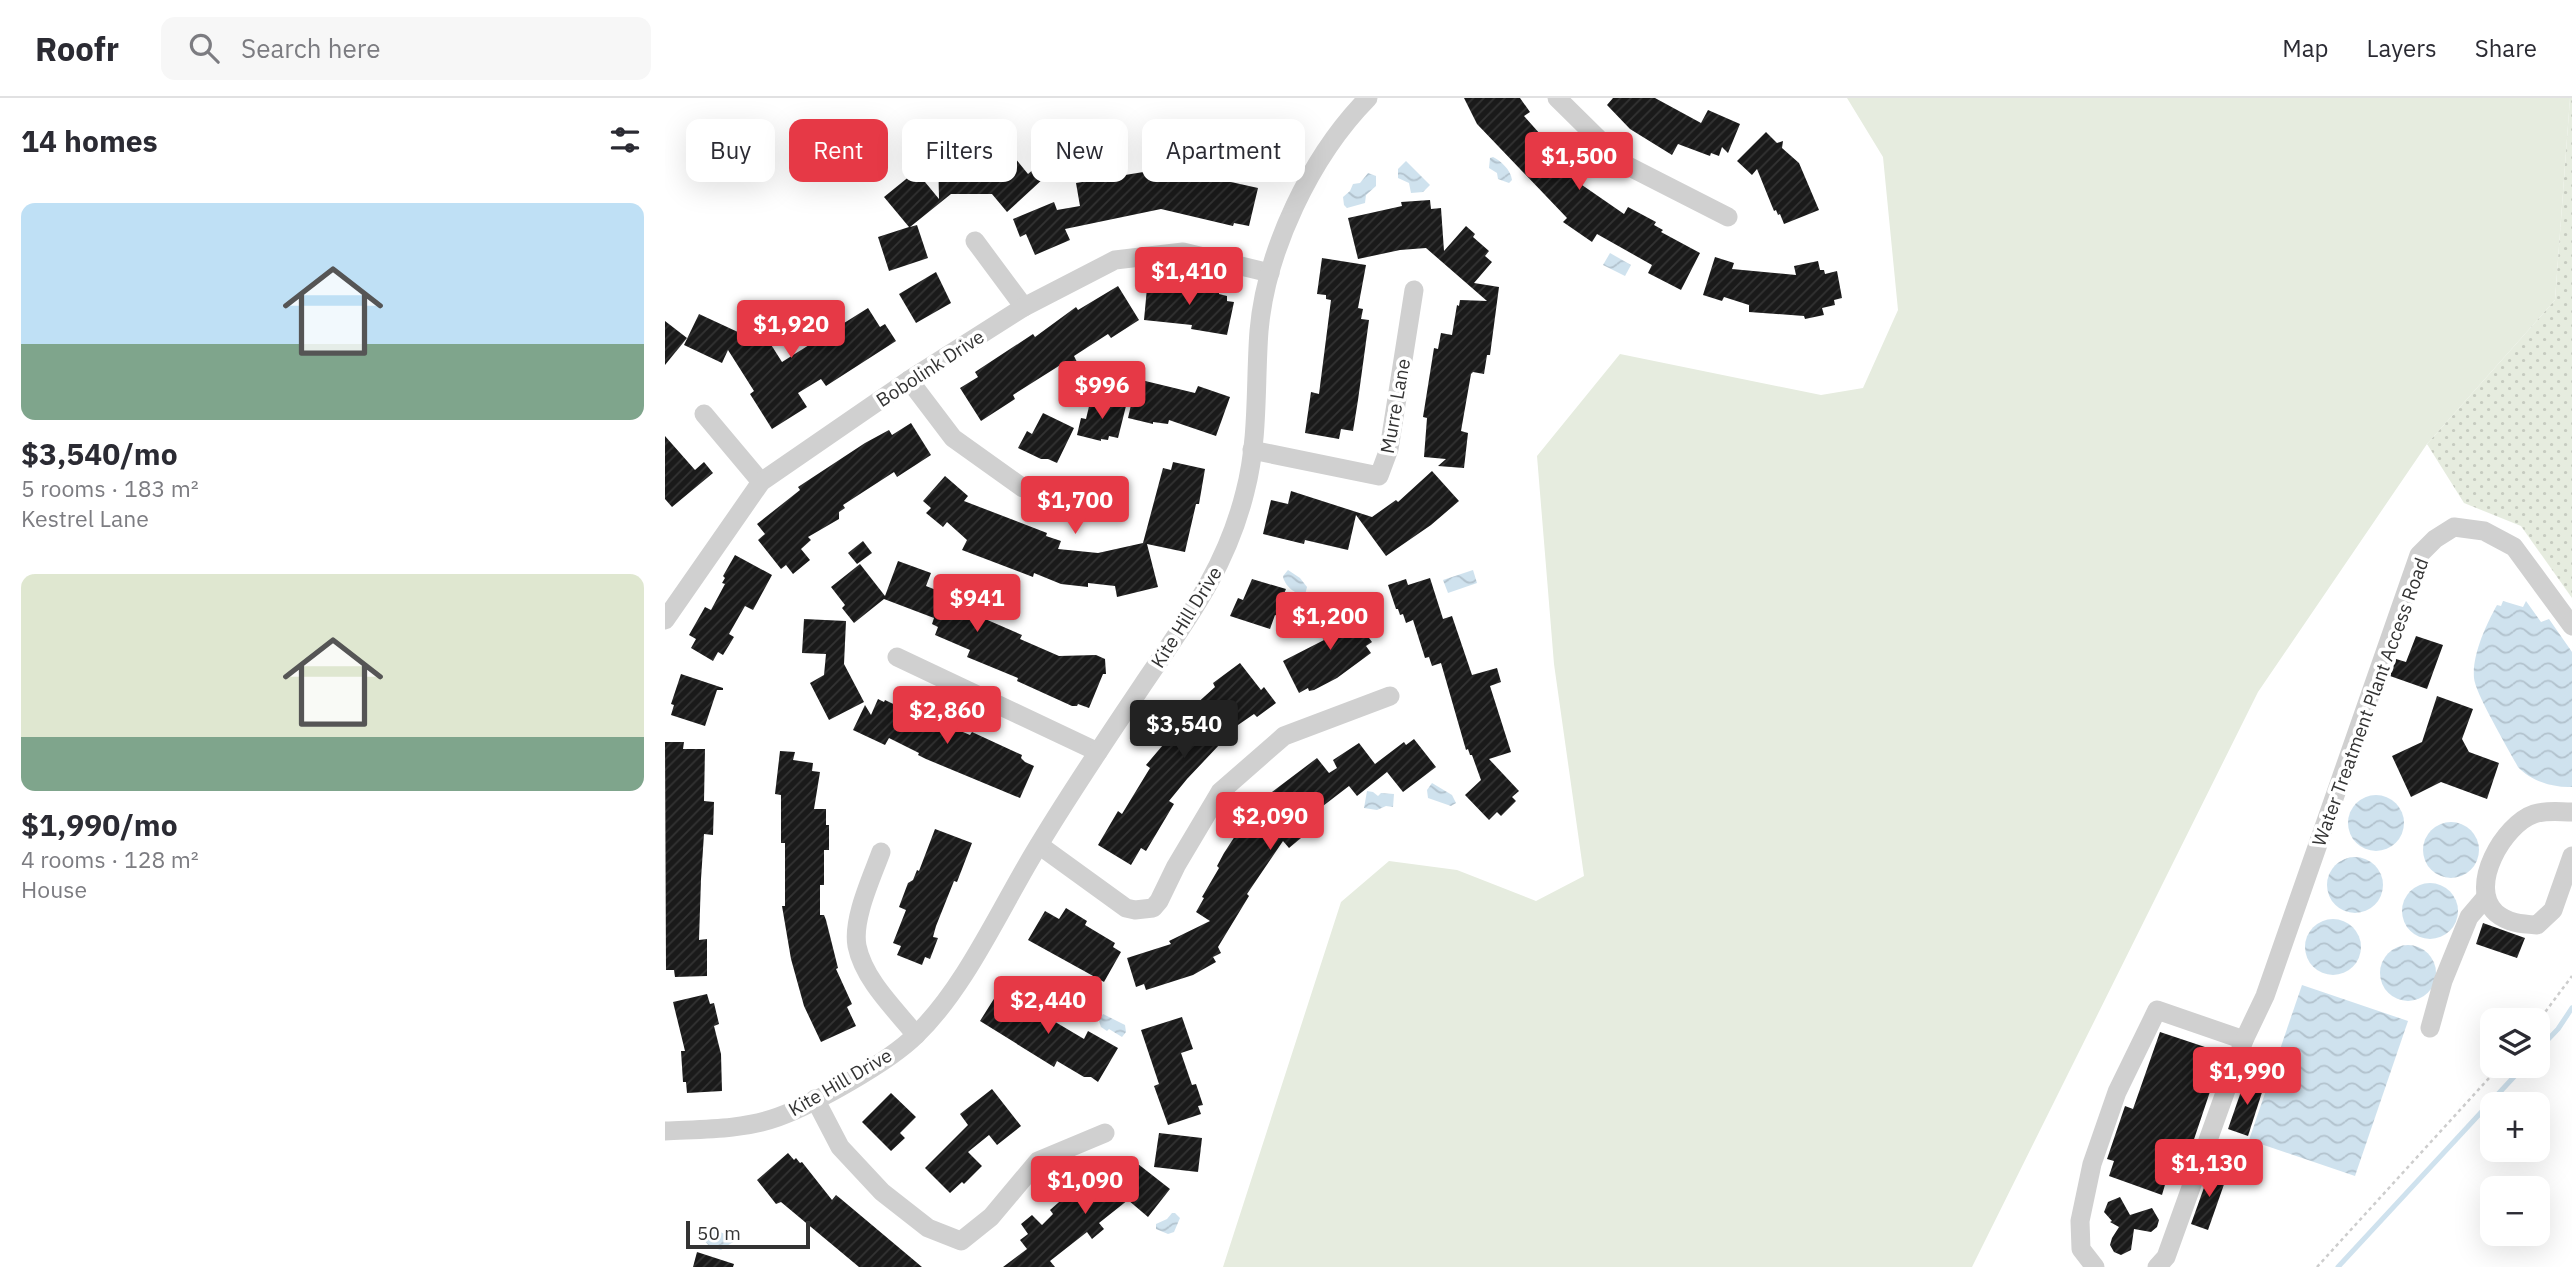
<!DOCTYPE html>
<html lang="en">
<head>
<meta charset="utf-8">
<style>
	:root { --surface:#fff; --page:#f7f7f7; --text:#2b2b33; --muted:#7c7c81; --line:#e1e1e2; --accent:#e63946 }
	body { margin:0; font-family:"IBM Plex Sans",sans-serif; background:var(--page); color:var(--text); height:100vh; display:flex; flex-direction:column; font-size:26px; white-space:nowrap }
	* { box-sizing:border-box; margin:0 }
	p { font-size:23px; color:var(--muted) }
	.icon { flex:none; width:38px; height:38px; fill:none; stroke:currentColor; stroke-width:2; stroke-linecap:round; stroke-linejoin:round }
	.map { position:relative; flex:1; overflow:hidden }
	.panel { display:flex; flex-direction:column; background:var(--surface); width:665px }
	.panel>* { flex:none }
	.hud { position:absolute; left:21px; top:21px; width:665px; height:63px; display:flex; gap:14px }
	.tools { position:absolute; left:1815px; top:910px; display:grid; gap:14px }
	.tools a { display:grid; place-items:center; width:70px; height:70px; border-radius:14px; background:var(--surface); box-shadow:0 7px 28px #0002; font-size:35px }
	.scale { position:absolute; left:21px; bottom:18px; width:124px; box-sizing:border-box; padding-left:7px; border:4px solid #333; border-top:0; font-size:19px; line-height:24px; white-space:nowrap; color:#333; -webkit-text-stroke:5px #fff; paint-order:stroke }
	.price { position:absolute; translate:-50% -60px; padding:0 16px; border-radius:7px; background:var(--accent); color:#fff; font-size:23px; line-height:46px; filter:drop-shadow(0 2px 4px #0008) }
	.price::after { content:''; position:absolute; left:50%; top:42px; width:21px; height:16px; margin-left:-10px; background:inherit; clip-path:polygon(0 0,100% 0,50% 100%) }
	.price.on { background:#222; color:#fff }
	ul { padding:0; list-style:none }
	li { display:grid; align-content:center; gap:14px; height:371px; padding:0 21px }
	li span { display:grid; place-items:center; height:217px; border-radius:14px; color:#555 }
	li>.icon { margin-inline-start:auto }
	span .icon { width:126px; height:126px; fill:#fffc; stroke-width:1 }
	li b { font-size:30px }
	h2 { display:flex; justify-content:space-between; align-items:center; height:84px; padding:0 21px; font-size:30px }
	.chip { padding:0 24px; border-radius:14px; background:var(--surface); box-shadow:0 7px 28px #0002; font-size:24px; line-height:63px }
	.chip.on { background:var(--accent); color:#fff }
	header { display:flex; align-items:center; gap:42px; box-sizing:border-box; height:98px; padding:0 35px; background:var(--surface); border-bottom:2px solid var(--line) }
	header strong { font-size:33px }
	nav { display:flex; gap:38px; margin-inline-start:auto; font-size:24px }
	.search { width:490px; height:63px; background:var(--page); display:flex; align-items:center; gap:18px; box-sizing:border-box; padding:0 24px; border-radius:14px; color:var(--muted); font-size:26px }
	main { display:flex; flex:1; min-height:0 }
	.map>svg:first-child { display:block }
	.grass { fill:#e6ecdf }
	.park { fill:url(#park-dots) }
	.water { fill:url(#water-waves) }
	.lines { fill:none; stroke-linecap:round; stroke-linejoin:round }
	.stream { stroke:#cfe2ee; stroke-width:5 }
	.building { fill:url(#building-hatch) }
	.path { stroke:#cdcdcd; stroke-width:2.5; stroke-dasharray:3.5 3.5; stroke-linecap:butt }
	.minor { stroke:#d0d0d0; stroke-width:19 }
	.labels { text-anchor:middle; stroke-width:7; stroke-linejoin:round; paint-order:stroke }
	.street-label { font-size:19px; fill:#333; stroke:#fff }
</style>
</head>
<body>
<header>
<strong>Roofr</strong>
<div class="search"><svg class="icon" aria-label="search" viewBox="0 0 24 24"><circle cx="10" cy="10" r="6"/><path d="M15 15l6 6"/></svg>Search here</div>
<nav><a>Map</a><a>Layers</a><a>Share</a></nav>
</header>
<main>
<section class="panel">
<h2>14 homes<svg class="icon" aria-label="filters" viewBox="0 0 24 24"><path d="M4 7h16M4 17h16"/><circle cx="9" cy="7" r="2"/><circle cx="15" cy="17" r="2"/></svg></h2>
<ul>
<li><span style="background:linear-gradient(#bfe0f5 65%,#7fa58c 0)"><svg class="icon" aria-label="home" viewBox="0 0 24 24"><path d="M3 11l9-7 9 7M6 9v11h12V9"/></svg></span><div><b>$3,540/mo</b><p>5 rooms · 183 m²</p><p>Kestrel Lane</p></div></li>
<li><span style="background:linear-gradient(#dfe7d0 75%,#7fa58c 0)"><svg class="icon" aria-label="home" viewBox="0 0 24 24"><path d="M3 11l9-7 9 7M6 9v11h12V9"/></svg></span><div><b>$1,990/mo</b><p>4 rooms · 128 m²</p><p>House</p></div></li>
</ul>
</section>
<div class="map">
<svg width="1907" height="1169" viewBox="0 0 1907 1169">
	<defs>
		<pattern id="park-dots" width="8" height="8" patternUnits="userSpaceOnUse" patternTransform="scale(1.75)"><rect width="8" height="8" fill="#e6ecdf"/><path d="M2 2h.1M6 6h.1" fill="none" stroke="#c6cbc0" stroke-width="1.8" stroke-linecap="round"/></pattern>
		<pattern id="water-waves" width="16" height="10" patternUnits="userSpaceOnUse" patternTransform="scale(1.75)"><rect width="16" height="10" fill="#cfe2ee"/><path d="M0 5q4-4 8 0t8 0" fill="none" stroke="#b2c2cd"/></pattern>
		<pattern id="building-hatch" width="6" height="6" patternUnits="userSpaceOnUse" patternTransform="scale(1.75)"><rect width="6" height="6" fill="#1a1a1a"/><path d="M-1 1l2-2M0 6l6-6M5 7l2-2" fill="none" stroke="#333"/></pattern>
	</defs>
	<rect width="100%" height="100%" fill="#fff"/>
	<!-- grass -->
	<polygon class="grass" points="1182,0 1905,0 1890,202 1762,346 1593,594 1307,1169 558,1169 676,804 724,763 792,772 871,803 919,778 889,566 872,358 955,256 1156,297 1198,290 1233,212 1218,59"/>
	<!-- park -->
	<polygon class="park" points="1905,0 1907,0 1907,500 1856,428 1799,405 1762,346 1890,202"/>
	<!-- water -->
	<g class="water">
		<polygon points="265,27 273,28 275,32 274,36 264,42 246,38 246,34 250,28 255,29"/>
		<path d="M828,59c7,3 18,13 19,23l-3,3 -11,-4 -1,-6 -8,-5 1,-10z"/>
		<polygon points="741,63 765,87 758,94 746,95 744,85 733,80 733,71"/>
		<polygon points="703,75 711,78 711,88 701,97 700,105 682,110 679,107 678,99 685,93 688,86 695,85"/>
		<polygon points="945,155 966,167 960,178 938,167"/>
		<polygon points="444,273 453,276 456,281 444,294 434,290 431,285 432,281"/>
		<path d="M623,472l12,8 7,9 -2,8c-10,0 -21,-10 -22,-19z"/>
		<polygon points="808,472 812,485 783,495 778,482"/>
		<path d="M1838,503l20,6 3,-6 15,21 8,-3 23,33v135c-19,1 -41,-6 -54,-20 -9,-17 -43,-74 -44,-89 -2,-23 12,-53 23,-73l4,1z"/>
		<polygon points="767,685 787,697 791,705 786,708 763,700 762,692"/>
		<polygon points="702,693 708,694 713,698 716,695 729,696 728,709 721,708 712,712 699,710"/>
		<circle cx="1711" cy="725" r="28"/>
		<circle cx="1786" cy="752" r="28"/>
		<circle cx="1690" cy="787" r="28"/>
		<circle cx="1765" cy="813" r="28"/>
		<circle cx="1668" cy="849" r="28"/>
		<circle cx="1743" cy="875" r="28"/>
		<polygon points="1637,887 1743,923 1690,1078 1584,1042"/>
		<polygon points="438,916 460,927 461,934 457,939 444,931 442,933 436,929 434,923"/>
		<polygon points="507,1115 510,1115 515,1120 509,1134 503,1136 491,1131 491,1126 502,1121"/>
		<path d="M41,1130c9,-2 14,7 23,6l4,8 -12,8 -11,-3 -7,-8z"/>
	</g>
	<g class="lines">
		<!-- stream -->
		<g class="stream">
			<polyline points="1872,953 1893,931 1907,910"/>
			<polyline points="1673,1169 1859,968"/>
		</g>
	</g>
	<!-- building -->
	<g class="building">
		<polygon points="799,0 855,0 865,14 859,18 892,55 895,53 912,71 904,78 959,116 963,109 991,124 989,127 998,132 996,134 1035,155 1016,192 983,175 987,167 932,136 927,144 898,124 902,120 812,26"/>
		<polygon points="948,0 990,0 1036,25 1043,12 1075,26 1063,55 1057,49 1054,58 1046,55 1045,58 1013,46 1007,57 965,31 942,7"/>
		<polygon points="1101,34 1112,45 1118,43 1117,50 1134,65 1154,112 1119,126 1115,116 1113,117 1111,112 1109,113 1092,71 1087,77 1072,63"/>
		<polygon points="293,50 307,50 308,77 330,76 350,60 363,76 370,70 379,80 342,114 327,96 286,96 245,129 252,127 263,160 224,173 213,139 244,129 219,99 251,73 274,101 273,56 293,56"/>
		<polygon points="503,70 593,90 584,128 569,125 568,128 496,111 400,131 405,142 370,157 361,136 355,139 348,121 389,104 392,112 415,108 411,85"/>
		<polygon points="765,102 766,111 776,110 779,153 801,128 810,136 808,139 824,153 820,158 827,164 809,185 834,189 825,257 822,257 819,276 808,274 806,276 796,333 803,335 799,370 773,368 781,361 759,359 762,320 758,319 769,250 773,251 776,235 787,237 792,207 794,208 795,202 822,203 761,150 735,152 693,161 683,120 737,108 736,104"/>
		<polygon points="1050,159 1069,165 1067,171 1131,177 1129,168 1153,163 1155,172 1159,172 1160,176 1172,173 1177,200 1169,202 1170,207 1157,210 1159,217 1140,221 1139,218 1084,214 1084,207 1059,199 1057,203 1038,197"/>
		<polygon points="657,160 701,167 693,210 698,211 696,221 704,222 693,302 688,333 676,331 674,341 640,335 646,294 654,296 666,202 661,201 661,197 652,196"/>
		<polygon points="271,174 286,205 251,225 234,196"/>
		<polygon points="498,183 517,185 554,193 554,196 562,198 562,203 569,204 562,237 526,231 527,227 479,222 482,190 497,191"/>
		<polygon points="453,188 474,222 446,240 443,236 409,258 413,266 402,273 397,266 348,297 350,301 316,323 295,290 313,279 310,274 368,236 370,239 411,209 413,212"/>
		<polygon points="203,210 215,229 220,226 231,243 161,288 156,281 133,295 142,309 107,331 85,296 89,293 63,252 57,265 19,247 34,216 88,241 98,234 117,264"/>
		<polygon points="0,223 22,240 0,267"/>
		<polygon points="472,281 530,295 533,288 565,299 551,338 504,322 503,326 488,324 488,326 463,320"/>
		<polygon points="426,300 461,308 453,340 444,338 443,342 436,341 436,343 412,337 416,320 421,321"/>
		<polygon points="378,315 409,330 392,365 383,361 376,361 353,350 362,333 367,336"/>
		<polygon points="246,325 266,357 232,379 229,374 178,407 180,410 174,414 174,421 143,439 146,442 136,451 145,462 128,476 121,467 116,471 93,442 100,436 92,426 135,392 133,389 200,345 224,332 227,337"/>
		<polygon points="0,338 30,372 39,364 48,375 7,409 0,401"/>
		<polygon points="508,364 540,371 534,406 531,406 520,454 482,446 493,489 452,499 450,488 423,485 423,489 396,486 369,475 368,479 297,452 302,442 282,424 278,429 261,415 266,410 258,403 280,378 303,398 299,403 382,435 381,438 396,443 393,451 433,455 478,445 498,370 506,372"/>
		<polygon points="767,373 794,403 766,427 721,458 691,417 683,452 640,442 639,446 598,436 606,402 623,406 626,393 707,419 731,402 733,404"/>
		<polygon points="198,443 207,455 192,466 183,455"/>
		<polygon points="70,457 107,477 88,512 80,508 64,536 69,539 58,557 53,554 48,563 26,550 31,541 24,537 40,509 46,512 60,486 57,485 60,480 58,478"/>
		<polygon points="233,463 266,475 261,488 314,509 311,517 357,537 355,541 394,558 431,557 440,561 441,576 438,576 424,610 413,606 412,608 407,608 352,583 353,580 302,559 305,552 270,537 273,529 267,526 269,520 219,501 189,525 177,510 180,507 166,489 195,466 220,498"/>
		<polygon points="765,480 778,521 787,518 807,577 832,570 836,584 825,588 846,654 824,661 854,693 847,699 851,703 836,718 832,714 824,722 800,697 816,682 807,657 805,657 803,651 801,652 776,565 767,568 764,559 760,560 748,522 741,525 738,516 735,517 733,511 731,511 723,487 741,481 743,487"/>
		<polygon points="587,481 621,491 616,503 626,507 620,521 610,517 605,531 565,518 573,500 578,502"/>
		<polygon points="677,503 707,544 701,548 706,555 672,580 649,592 644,593 643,590 634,595 618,563 659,542 651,530 669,517 665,512"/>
		<polygon points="139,521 181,523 179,566 199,604 164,622 145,585 159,577 161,556 137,555"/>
		<polygon points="1751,538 1778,547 1762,591 1725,578 1731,561 1741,564"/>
		<polygon points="575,565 596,592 599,589 611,605 592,619 589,616 573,627 522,681 504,703 509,706 481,753 476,750 466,767 433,747 453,713 457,716 485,670 481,667 503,641 524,622 519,617 550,589 548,585"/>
		<polygon points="16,576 58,590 58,592 52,592 40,628 6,617 9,607 6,606"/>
		<polygon points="1772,598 1808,611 1797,641 1804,654 1834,665 1822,701 1776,684 1746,699 1727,658 1757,644"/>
		<polygon points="213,601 219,604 220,602 247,615 251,607 281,622 279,626 305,637 307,634 357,657 356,660 360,664 369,668 355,700 261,661 253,657 254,655 224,640 220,647 188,632 200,607 206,617"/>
		<polygon points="749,641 771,669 738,694 722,674 692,698 684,688 641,721 643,724 637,729 642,735 624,750 618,743 582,796 584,798 553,849 556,855 548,859 551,864 528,877 481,892 479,886 471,889 462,860 506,846 504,843 545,823 531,814 539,800 537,799 554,770 552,768 559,755 585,715 592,710 591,708 595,703 652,660 664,675 672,670 668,662 694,645 710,666 739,644 741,647"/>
		<polygon points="0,644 19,644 18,651 40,651 39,703 49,704 48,737 39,736 36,781 34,842 42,841 42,878 10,879 9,872 1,872"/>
		<polygon points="115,653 130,654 128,662 148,665 147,673 155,674 149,711 161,711 161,727 164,727 164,752 159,752 159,787 155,787 155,817 159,817 161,822 173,870 171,871 187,906 182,909 191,928 156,944 139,908 126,861 117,808 120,808 120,745 116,745 116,697 110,696"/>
		<polygon points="270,731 307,745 292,784 289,783 271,828 268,839 273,840 265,861 260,859 257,867 232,857 236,848 228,845 241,812 234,809 243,785 248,782 252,772 254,773"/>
		<polygon points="401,810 422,823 420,827 450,845 448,849 456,854 439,884 363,842 380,813 394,821"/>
		<polygon points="1818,825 1860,840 1852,860 1811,846"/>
		<polygon points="337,888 366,906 365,909 419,941 423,933 453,950 433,984 426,979 419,979 392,963 389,969 315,923"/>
		<polygon points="42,896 45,906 49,905 54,926 49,928 56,956 57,993 22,995 21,984 18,984 16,953 20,953 8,904"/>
		<polygon points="517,919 528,951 516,955 527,987 531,986 538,1007 533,1008 536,1016 503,1027 489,988 494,986 476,932"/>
		<polygon points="1495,934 1558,955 1519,1071 1515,1070 1513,1076 1504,1073 1497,1097 1444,1078 1449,1063 1442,1061 1460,1008 1468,1011"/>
		<polygon points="1581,979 1600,985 1583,1038 1563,1031"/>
		<polygon points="327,991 356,1028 332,1047 324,1037 303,1054 317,1068 299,1086 297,1084 285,1095 260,1070 303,1027 295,1016"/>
		<polygon points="226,995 251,1019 235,1035 240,1040 226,1053 197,1024"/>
		<polygon points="494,1035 537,1040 533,1074 489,1069"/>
		<polygon points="123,1055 129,1062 131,1060 135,1065 137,1064 167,1102 171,1097 176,1101 257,1169 194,1169 116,1104 111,1106 92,1082"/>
		<polygon points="473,1066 505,1091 483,1119 463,1102 434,1125 439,1131 427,1141 422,1134 385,1163 390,1169 338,1169 362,1151 355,1142 363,1136 356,1126 367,1117 377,1127 388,1116 385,1112 427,1075 446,1099"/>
		<polygon points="1546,1070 1563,1075 1543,1132 1526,1126"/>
		<polygon points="1455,1099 1465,1117 1487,1110 1494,1122 1492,1129 1486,1134 1469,1131 1466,1152 1456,1157 1449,1154 1445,1147 1447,1140 1454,1129 1445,1124 1447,1123 1439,1114 1443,1104"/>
		<polygon points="32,1154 69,1166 68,1169 28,1169"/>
	</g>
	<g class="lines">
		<!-- path -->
		<g class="path">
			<polyline points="1872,925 1907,878"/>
			<polyline points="1652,1169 1835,968"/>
		</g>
		<!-- minor -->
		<g class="minor">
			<polyline points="892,0 959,66 1063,119"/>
			<polyline points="310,143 359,209"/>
			<polyline points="244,282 288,340 358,390 432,412"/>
			<polyline points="39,316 96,384"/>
			<polyline points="587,352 714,378 724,351 749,192"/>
			<polyline points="0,522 96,384 244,282 359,209 450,162 518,154 605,175"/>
			<polyline points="232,559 433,654"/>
			<path d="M1907,714c-13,0 -26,-2 -38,2 -30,10 -67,73 -38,99 12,10 25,11 41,12l16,-15 19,-54"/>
			<polyline points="374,747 461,810 470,812 488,810 494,803 511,768 555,694 619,638 725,598"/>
			<path d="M216,754c-9,25 -29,67 -24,94 7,34 38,63 59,89"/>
			<polyline points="1765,930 1778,883 1804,819 1821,799"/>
			<polyline points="150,1001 175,1049 217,1094 263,1130 296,1143 326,1119 373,1063 440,1035"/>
			<path d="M0,1033c38,-2 77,-1 113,-14 36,-13 111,-55 138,-82 51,-49 86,-131 124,-192 32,-53 67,-105 102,-157 44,-65 84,-117 103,-194 14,-53 10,-108 14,-161 7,-81 52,-175 109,-233"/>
			<polyline points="1430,1169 1416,1151 1415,1123 1427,1066 1452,994 1492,912 1579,942"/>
			<polyline points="1492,1169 1501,1159 1579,942 1600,898 1754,457 1770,441 1789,429 1819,433 1849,449 1907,528"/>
		</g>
	</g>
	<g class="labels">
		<!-- street labels -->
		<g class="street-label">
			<text transform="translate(265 270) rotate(-33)" y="7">Bobolink Drive</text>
			<text transform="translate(730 308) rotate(-80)" y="7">Murre Lane</text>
			<text transform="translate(521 519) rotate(-58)" y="7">Kite Hill Drive</text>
			<text transform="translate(1705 604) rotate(-70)" y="7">Water Treatment Plant Access Road</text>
			<text transform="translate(175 984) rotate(-30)" y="7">Kite Hill Drive</text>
		</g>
	</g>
</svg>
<div class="tools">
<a><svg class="icon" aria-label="layers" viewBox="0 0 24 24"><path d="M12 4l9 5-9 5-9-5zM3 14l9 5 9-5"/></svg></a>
<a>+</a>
<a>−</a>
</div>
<div class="scale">50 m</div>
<b class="price" style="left:914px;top:94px">$1,500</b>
<b class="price" style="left:524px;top:209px">$1,410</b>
<b class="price" style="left:126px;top:262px">$1,920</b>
<b class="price" style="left:437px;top:323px">$996</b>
<b class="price" style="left:410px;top:438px">$1,700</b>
<b class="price" style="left:312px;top:536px">$941</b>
<b class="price" style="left:665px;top:554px">$1,200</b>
<b class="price" style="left:282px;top:648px">$2,860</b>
<b class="price on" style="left:519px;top:662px">$3,540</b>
<b class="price" style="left:605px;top:754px">$2,090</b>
<b class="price" style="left:383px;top:938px">$2,440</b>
<b class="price" style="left:1582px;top:1009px">$1,990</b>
<b class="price" style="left:1544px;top:1101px">$1,130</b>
<b class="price" style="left:420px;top:1118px">$1,090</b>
<div class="hud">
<a class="chip">Buy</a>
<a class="chip on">Rent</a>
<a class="chip">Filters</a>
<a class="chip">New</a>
<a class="chip">Apartment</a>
</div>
</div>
</main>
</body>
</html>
